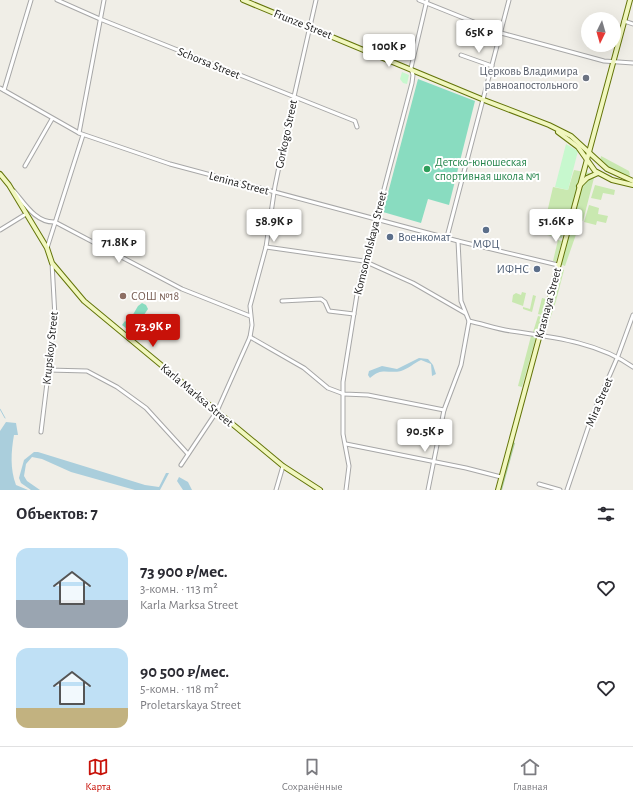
<!DOCTYPE html>
<html lang="ru">
<head>
<meta charset="utf-8">
<style>
	:root { --surface:#fff; --page:#f2f2f3; --text:#2b2b33; --muted:#7c7c81; --line:#e1e1e2; --accent:#c81209 }
	body { margin:0; font-family:"Alegreya Sans",sans-serif; background:var(--page); color:var(--text); height:100vh; display:flex; flex-direction:column; font-size:15px; white-space:nowrap }
	* { box-sizing:border-box; margin:0 }
	p { font-size:13px; color:var(--muted) }
	.icon { flex:none; width:22px; height:22px; fill:none; stroke:currentColor; stroke-width:2; stroke-linecap:round; stroke-linejoin:round }
	.map { position:relative; height:490px; overflow:hidden }
	.drawer { display:flex; flex-direction:column; background:var(--surface); flex:1 }
	.drawer>* { flex:none }
	.needle { width:26px; rotate:185deg }
	.fabs { position:absolute; left:581px; top:12px; display:grid; gap:8px }
	.fabs a { display:grid; place-items:center; width:40px; height:40px; border-radius:50%; background:var(--surface); box-shadow:0 4px 16px #0002; font-size:20px }
	.price { position:absolute; translate:-50% -34px; padding:0 9px; border-radius:4px; background:#fff; color:#222; font-size:13px; line-height:26px; filter:drop-shadow(0 1px 2px #0008) }
	.price::after { content:''; position:absolute; left:50%; top:24px; width:12px; height:9px; margin-left:-6px; background:inherit; clip-path:polygon(0 0,100% 0,50% 100%) }
	.price.current { background:var(--accent); color:#fff }
	ul { padding:0; list-style:none }
	li { display:flex; align-items:center; gap:12px; height:100px; padding:0 16px }
	li span { display:grid; place-items:center; flex:none; width:112px; height:80px; border-radius:12px; color:#555 }
	li>.icon { margin-inline-start:auto }
	span .icon { width:48px; height:48px; fill:#fffc; stroke-width:1 }
	li b { font-size:17px }
	h2 { display:flex; justify-content:space-between; align-items:center; height:48px; padding:0 16px; font-size:17px }
	.tab-bar { display:flex; justify-content:space-around; align-items:center; height:56px; border-top:1px solid var(--line); background:var(--surface); font-size:11px; color:var(--muted) }
	.tab-bar a { display:grid; justify-items:center; gap:2px }
	.tab-bar .current { color:var(--accent) }
	.map>svg:first-child { display:block }
	.grass { fill:#c9e8b0 }
	.forest { fill:#aace9e }
	.park { fill:#c7f8ce }
	.pitch { fill:#89dcc0 }
	.water { fill:#aacedc }
	.lines { fill:none; stroke-linecap:round; stroke-linejoin:round }
	.stream { stroke:#aacedc; stroke-width:1 }
	.minor-casing { stroke:#a7a7a7; stroke-width:5 }
	.secondary-casing { stroke:#64750a; stroke-width:6 }
	.minor { stroke:#fff; stroke-width:3 }
	.secondary { stroke:#f1f7bf; stroke-width:4 }
	.worship-dot { fill:#6b7280; stroke:#fff; stroke-width:1.5 }
	.leisure-dot { fill:#2e9e5b; stroke:#fff; stroke-width:1.5 }
	.service-dot { fill:#5c6f8a; stroke:#fff; stroke-width:1.5 }
	.education-dot { fill:#8d6e63; stroke:#fff; stroke-width:1.5 }
	.labels { text-anchor:middle; stroke-width:4; stroke-linejoin:round; paint-order:stroke }
	.street-label { font-size:12px; fill:#202020; stroke:#fff }
	.worship-label { font-size:12px; fill:#5b616d; stroke:#fff; text-anchor:end }
	.leisure-label { font-size:12px; fill:#27864d; stroke:#fff; text-anchor:start }
	.service-label { font-size:12px; fill:#4e5e75; stroke:#fff; text-anchor:start }
	.education-label { font-size:12px; fill:#785e54; stroke:#fff; text-anchor:start }
</style>
</head>
<body>
<div class="map">
<svg width="633" height="490" viewBox="0 0 633 490">
	<rect width="100%" height="100%" fill="#f0eee7"/>
	<!-- grass -->
	<g class="grass">
		<polygon points="601,156 629,171 630,175 627,177 606,166 600,161"/>
		<polygon points="574,170 595,174 583,221 567,221 562,238 542,234 553,187 568,190"/>
		<polygon points="595,185 615,190 614,195 603,193 601,200 591,198"/>
		<polygon points="589,205 599,208 598,214 608,216 606,223 597,221 596,225 584,222"/>
		<polygon points="572,223 580,223 565,266 560,264"/>
		<polygon points="558,240 562,241 556,262 553,261"/>
		<polygon points="559,268 564,270 556,301 552,299"/>
		<polygon points="522,292 526,293 523,306 512,302 513,295 516,293 521,295"/>
		<polygon points="533,295 536,296 532,312 523,309 523,307 530,309"/>
		<polygon points="542,298 546,299 542,315 538,314"/>
		<polygon points="552,300 556,301 545,334 542,333"/>
		<polygon points="538,316 542,317 537,333 533,332"/>
		<polygon points="531,336 536,337 522,387 518,386"/>
	</g>
	<!-- forest -->
	<polygon class="forest" points="513,442 515,443 502,490 500,490"/>
	<!-- park -->
	<g class="park">
		<polygon points="402,72 409,75 407,84 403,83 400,79"/>
		<polygon points="566,144 578,151 568,190 555,187"/>
	</g>
	<!-- pitch -->
	<g class="pitch">
		<polygon points="418,79 475,101 449,205 428,199 421,223 383,212"/>
		<polygon points="142,303 146,305 148,309 137,325 133,327 135,329 132,333 122,325 125,321 128,323 138,306"/>
	</g>
	<!-- water -->
	<g class="water">
		<path d="M419,358l9,1 5,6 3,9 -4,2 -1,-12 -10,-4c-7,3 -13,9 -20,11 -14,3 -19,-4 -31,7l-2,-3 1,-4 13,-5 15,3z"/>
		<path d="M6,422l10,1 2,12h-4c-3,17 -4,34 2,50l12,5h-28v-59z"/>
		<polygon points="34,452 38,452 145,485 159,487 166,473 169,473 160,490 135,490 71,472 42,459 32,457 26,464 24,476 27,481 40,490 31,490 21,483 19,478 24,460"/>
		<polygon points="179,477 188,482 192,490 183,490 177,481"/>
	</g>
	<g class="lines">
		<!-- stream -->
		<polyline class="stream" points="0,409 5,418"/>
		<defs>
			<g id="minor">
				<polyline points="57,0 100,19 355,121 357,127"/>
				<polyline points="419,0 501,33 604,61 633,63"/>
				<polyline points="624,21 633,24"/>
				<polyline points="461,55 492,66"/>
				<polyline points="0,88 79,133 170,164 458,241 558,265"/>
				<polyline points="4,90 31,0"/>
				<polyline points="79,133 104,0"/>
				<polyline points="25,166 52,119"/>
				<path d="M14,191c11,13 22,32 41,31l127,67 68,27"/>
				<polyline points="0,230 26,214"/>
				<polyline points="447,237 509,0"/>
				<polyline points="266,247 364,261 413,283 465,313"/>
				<polyline points="47,248 83,135"/>
				<polyline points="282,301 321,299 325,302 329,311 354,314"/>
				<path d="M469,321c14,3 28,8 42,10 41,6 87,11 122,36"/>
				<polyline points="250,337 304,368 328,388 344,394 368,395 444,410"/>
				<polyline points="48,370 87,371 117,387 146,408 188,454"/>
				<polyline points="41,432 55,317 52,263"/>
				<polyline points="346,444 466,468 501,477"/>
				<polyline points="181,465 217,411 250,337 252,325 250,306 266,247 275,186 288,123 316,0"/>
				<polyline points="539,484 560,490"/>
				<polyline points="276,490 283,466"/>
				<polyline points="346,490 349,466 343,434 343,382 358,288 412,83 413,75 411,68 427,0"/>
				<polyline points="428,490 444,410 461,365 469,321 461,301 458,241"/>
				<polyline points="567,490 592,416 618,356 633,315"/>
			</g>
			<g id="secondary">
				<polyline points="243,0 484,100 549,125 571,136 607,169 633,181"/>
				<polyline points="558,132 578,147 595,171 612,180 633,185"/>
				<polyline points="0,174 9,185 47,248 52,263 84,301 283,466 320,490"/>
				<polyline points="579,186 587,178 598,173"/>
				<polyline points="498,490 630,0"/>
			</g>
		</defs>
		<!-- minor casing -->
		<use href="#minor" class="minor-casing"/>
		<!-- secondary casing -->
		<use href="#secondary" class="secondary-casing"/>
		<!-- minor -->
		<use href="#minor" class="minor"/>
		<!-- secondary -->
		<use href="#secondary" class="secondary"/>
	</g>
	<!-- markers -->
	<circle class="worship-dot" cx="586" cy="78" r="4"/>
	<circle class="leisure-dot" cx="427" cy="169" r="4"/>
	<g class="service-dot">
		<circle cx="486" cy="230" r="4"/>
		<circle cx="390" cy="237" r="4"/>
		<circle cx="537" cy="269" r="4"/>
	</g>
	<circle class="education-dot" cx="123" cy="296" r="4"/>
	<g class="labels">
		<!-- street labels -->
		<g class="street-label">
			<text transform="translate(303 24) rotate(22)" y="4">Frunze Street</text>
			<text transform="translate(209 63) rotate(22)" y="4">Schorsa Street</text>
			<text transform="translate(286 134) rotate(-78)" y="4">Gorkogo Street</text>
			<text transform="translate(239 183) rotate(15)" y="4">Lenina Street</text>
			<text transform="translate(370 243) rotate(-76)" y="4">Komsomolskaya Street</text>
			<text transform="translate(548 303) rotate(-75)" y="4">Krasnaya Street</text>
			<text transform="translate(50 348) rotate(-84)" y="4">Krupskoy Street</text>
			<text transform="translate(197 395) rotate(40)" y="4">Karla Marksa Street</text>
			<text transform="translate(599 402) rotate(-67)" y="4">Mira Street</text>
		</g>
		<!-- worship labels -->
		<g class="worship-label">
			<text x="578" y="75">Церковь Владимира<tspan x="578" dy="14">равноапостольного</tspan></text>
		</g>
		<!-- leisure labels -->
		<g class="leisure-label">
			<text x="435" y="166">Детско-юношеская<tspan x="435" dy="14">спортивная школа №1</tspan></text>
		</g>
		<!-- service labels -->
		<g class="service-label">
			<text x="398" y="241">Военкомат</text>
			<text x="486" y="248" text-anchor="middle">МФЦ</text>
			<text x="529" y="273" text-anchor="end">ИФНС</text>
		</g>
		<!-- education labels -->
		<g class="education-label">
			<text x="131" y="300">СОШ №18</text>
		</g>
	</g>
</svg>
<div class="fabs">
<a><svg class="needle" viewBox="-14 -14 28 28"><path d="M0-13l5 13h-10z" fill="#e53935"/><path d="M0 13l5-13h-10z" fill="#7c7c81"/></svg></a>
</div>
<b class="price" style="left:479px;top:54px">65K ₽</b>
<b class="price" style="left:389px;top:68px">100K ₽</b>
<b class="price" style="left:274px;top:243px">58.9K ₽</b>
<b class="price" style="left:556px;top:243px">51.6K ₽</b>
<b class="price" style="left:119px;top:264px">71.8K ₽</b>
<b class="price current" style="left:153px;top:348px">73.9K ₽</b>
<b class="price" style="left:425px;top:453px">90.5K ₽</b>
</div>
<section class="drawer">
<h2>Объектов: 7<svg class="icon" aria-label="filters" viewBox="0 0 24 24"><path d="M4 7h16M4 17h16"/><circle cx="9" cy="7" r="2"/><circle cx="15" cy="17" r="2"/></svg></h2>
<ul>
<li><span style="background:linear-gradient(#bfe0f5 65%,#9aa5b1 0)"><svg class="icon" aria-label="home" viewBox="0 0 24 24"><path d="M3 11l9-7 9 7M6 9v11h12V9"/></svg></span><div><b>73 900 ₽/мес.</b><p>3-комн. · 113 m²</p><p>Karla Marksa Street</p></div><svg class="icon" aria-label="heart" viewBox="0 0 24 24"><path d="M12 20l-8-8c-3-5 5-10 8-4 3-6 11-1 8 4z"/></svg></li>
<li><span style="background:linear-gradient(#bfe0f5 75%,#c2b280 0)"><svg class="icon" aria-label="home" viewBox="0 0 24 24"><path d="M3 11l9-7 9 7M6 9v11h12V9"/></svg></span><div><b>90 500 ₽/мес.</b><p>5-комн. · 118 m²</p><p>Proletarskaya Street</p></div><svg class="icon" aria-label="heart" viewBox="0 0 24 24"><path d="M12 20l-8-8c-3-5 5-10 8-4 3-6 11-1 8 4z"/></svg></li>
</ul>
</section>
<nav class="tab-bar">
<a class="current"><svg class="icon" aria-label="map" viewBox="0 0 24 24"><path d="M3 6l6-2 6 2 6-2v14l-6 2-6-2-6 2zM9 4v14M15 6v14"/></svg>Карта</a>
<a><svg class="icon" aria-label="saved" viewBox="0 0 24 24"><path d="M7 4h10v16l-5-4-5 4z"/></svg>Сохранённые</a>
<a><svg class="icon" aria-label="home" viewBox="0 0 24 24"><path d="M3 11l9-7 9 7M6 9v11h12V9"/></svg>Главная</a>
</nav>
</body>
</html>
